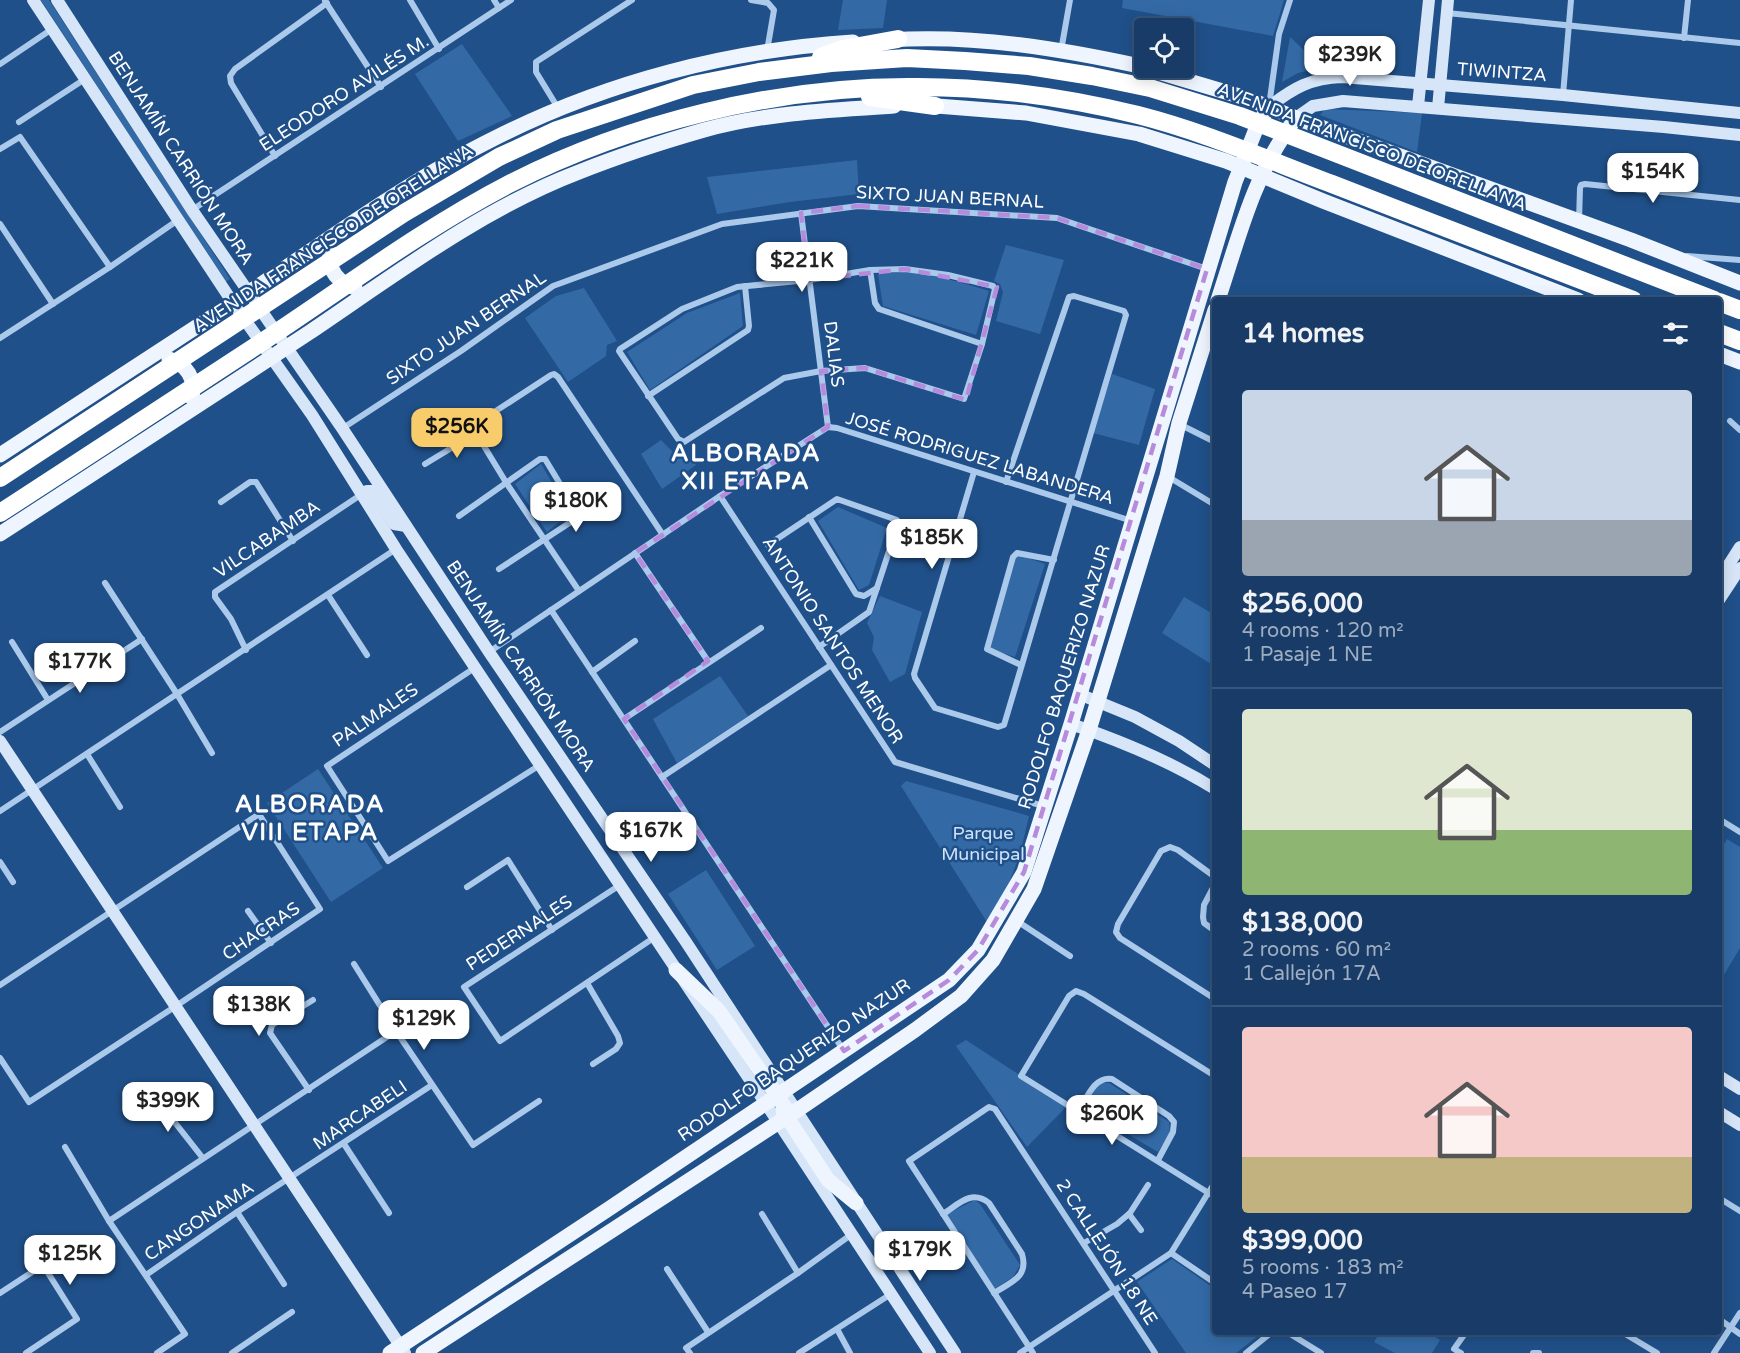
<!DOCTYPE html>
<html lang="en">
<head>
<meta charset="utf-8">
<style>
	:root { --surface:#183c67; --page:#21436d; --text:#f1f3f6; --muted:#9fadc0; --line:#36567b; --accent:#f8cc6b }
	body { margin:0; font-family:"Varela Round",sans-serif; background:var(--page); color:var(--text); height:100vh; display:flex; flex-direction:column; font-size:22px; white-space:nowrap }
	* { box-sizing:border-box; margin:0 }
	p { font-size:20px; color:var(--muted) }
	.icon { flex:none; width:33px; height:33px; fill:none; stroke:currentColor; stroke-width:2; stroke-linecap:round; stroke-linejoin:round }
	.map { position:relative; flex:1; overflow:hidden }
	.drawer { position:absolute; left:1212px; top:297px; width:510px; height:1038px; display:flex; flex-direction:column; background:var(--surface); border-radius:6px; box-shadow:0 3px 15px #0003,0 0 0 2px var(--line) }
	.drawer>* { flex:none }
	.buttons { position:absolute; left:1134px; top:18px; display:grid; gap:12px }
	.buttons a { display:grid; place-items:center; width:60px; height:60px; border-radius:6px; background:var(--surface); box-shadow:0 3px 15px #0003,0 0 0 2px var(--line); font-size:30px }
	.price { position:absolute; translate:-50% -51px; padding:0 14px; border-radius:12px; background:#fff; color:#222; font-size:20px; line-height:39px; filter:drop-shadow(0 2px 3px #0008) }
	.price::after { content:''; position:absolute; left:50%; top:36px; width:18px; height:14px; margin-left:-9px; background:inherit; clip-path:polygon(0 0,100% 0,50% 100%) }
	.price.selected { background:var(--accent); color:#111 }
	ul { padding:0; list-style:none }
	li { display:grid; align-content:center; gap:12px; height:318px; padding:0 30px }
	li+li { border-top:2px solid var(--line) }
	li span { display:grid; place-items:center; height:186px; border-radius:6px; color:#555 }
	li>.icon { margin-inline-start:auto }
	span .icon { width:108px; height:108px; fill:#fffc; stroke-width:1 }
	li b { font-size:26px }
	h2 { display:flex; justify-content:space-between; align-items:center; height:72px; padding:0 30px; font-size:26px }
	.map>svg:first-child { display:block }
	.green { fill:#336aa6 }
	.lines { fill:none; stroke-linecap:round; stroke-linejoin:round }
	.street { stroke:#abc9eb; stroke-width:6 }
	.secondary { stroke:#d6e6f8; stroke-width:12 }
	.primary { stroke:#eff5fe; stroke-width:15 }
	.highway { stroke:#fff; stroke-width:18 }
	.marked { fill:none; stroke:#b68bdc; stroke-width:4.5; stroke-dasharray:12 8; stroke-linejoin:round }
	.labels { text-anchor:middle; stroke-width:5; stroke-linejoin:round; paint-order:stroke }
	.street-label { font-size:18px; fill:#fff; stroke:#205089 }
	.park-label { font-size:18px; fill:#cfe3f8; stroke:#205089 }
	.district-label { font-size:24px; font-weight:bold; letter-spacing:1.5px; fill:#fff; stroke:#205089 }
</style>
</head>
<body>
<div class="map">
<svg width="1740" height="1353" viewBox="0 0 1740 1353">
	<rect width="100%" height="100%" fill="#205089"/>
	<!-- green -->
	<g class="green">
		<polygon points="41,0 49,0 230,279 225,282"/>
		<polygon points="843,0 887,0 883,28 838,30"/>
		<polygon points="1123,0 1284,0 1273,36 1122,8"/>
		<polygon points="1290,37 1322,67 1298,73 1282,82"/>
		<polygon points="462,44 512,116 458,141 415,74"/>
		<polygon points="1325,109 1422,113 1417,152 1320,115"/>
		<polygon points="857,160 859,194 790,202 717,214 707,177"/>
		<polygon points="1006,245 1064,260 1040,334 996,321 1003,292 1000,284 994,281"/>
		<path d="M904,272c30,3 57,10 85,19l-13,44 -93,-29 -5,-32z"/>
		<polygon points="584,288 617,341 607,345 606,356 568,382 525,318 556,296"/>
		<polygon points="740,293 743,326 650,390 627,352 687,313"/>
		<polygon points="1112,374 1155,389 1139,445 1093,433"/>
		<polygon points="661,440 675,454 684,449 696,465 662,489 641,454"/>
		<polygon points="541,464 570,513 547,532 515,484"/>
		<polygon points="838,507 887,528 869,585 859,590 818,521"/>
		<polygon points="1016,554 1045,564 1015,657 986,648"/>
		<polygon points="880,596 922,612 905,674 890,682 872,650 874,637 867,623"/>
		<polygon points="1184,597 1215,615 1215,657 1211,664 1162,633"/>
		<polygon points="720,676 748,716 677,763 653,719"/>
		<polygon points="318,769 383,868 331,902 267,803"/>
		<polygon points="906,781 1029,816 1020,854 1009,883 987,922 901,786"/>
		<polygon points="1727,839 1740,847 1740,948 1719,983 1719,852"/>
		<polygon points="706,870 755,946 717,970 668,894"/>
		<polygon points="966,1040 1067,1106 1027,1147 956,1046"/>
		<polygon points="1102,1083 1109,1083 1169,1122 1170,1134 1158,1152 1084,1108 1097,1086"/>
		<polygon points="975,1200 980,1204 1020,1265 1013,1277 994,1289 947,1214"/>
		<polygon points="1172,1259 1215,1289 1215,1332 1263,1332 1236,1353 1186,1353 1137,1282"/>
		<polygon points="1380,1332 1427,1332 1440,1340 1432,1353 1395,1353 1374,1342"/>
	</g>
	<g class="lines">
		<!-- street -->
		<g class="street">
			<polyline points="410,0 439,49"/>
			<polyline points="494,0 499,8"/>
			<polyline points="751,0 768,3 774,10 767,51"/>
			<polyline points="325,1 381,87"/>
			<polyline points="1447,13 1740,43"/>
			<polyline points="1684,38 1688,0"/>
			<polyline points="1061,51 1070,0"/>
			<polyline points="0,64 52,29"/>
			<polyline points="1563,95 1571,0"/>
			<polyline points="1269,106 1279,34 1290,0"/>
			<polyline points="558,108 536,72 536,62 632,0"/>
			<polyline points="19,122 85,79"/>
			<polyline points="0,149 20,137 110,267"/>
			<polyline points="275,156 231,83 230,76 235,69 327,3"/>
			<polyline points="192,210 511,0"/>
			<polyline points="801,213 828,427"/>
			<polyline points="1579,221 1580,188 1581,185 1585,184 1740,200"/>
			<polyline points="0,224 53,304"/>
			<polyline points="1687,256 1740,260"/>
			<polygon points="905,269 948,275 993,286 995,289 982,344 964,399 865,368 821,371 784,378 684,442 678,439 619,351 620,349 682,309 737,287 809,280 870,270"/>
			<polyline points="870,270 875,303 879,309 982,344"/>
			<polyline points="0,338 110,267 178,220"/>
			<polyline points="648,396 748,330 749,326 745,286"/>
			<polyline points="1730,421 1740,430"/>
			<polyline points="1179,424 1215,442"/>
			<polyline points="343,428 461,351 553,286 722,224 858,206 1057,218 1207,269"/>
			<polyline points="476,433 507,484 579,591"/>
			<polyline points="425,464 476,433 478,426 482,420 551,375 554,374 558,377 663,535"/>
			<polyline points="974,472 914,674 915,678 935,708 998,727 1004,725 1126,315 1124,311 1074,296 1069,297 1006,482"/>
			<polyline points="1167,476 1215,505"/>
			<polyline points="720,496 895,762 1043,806"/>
			<polyline points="221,502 250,482 256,482 293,541"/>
			<polyline points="459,516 540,459 545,459 577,512 577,518 499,569"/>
			<polyline points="809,517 856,594 864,596 877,588"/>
			<polyline points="768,545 837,499 897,520 898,524 869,612 819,647"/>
			<polyline points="635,553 708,661"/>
			<polyline points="105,583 177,694 212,753"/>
			<polyline points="328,595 367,655"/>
			<polyline points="551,610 844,1051"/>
			<polyline points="12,642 48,700"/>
			<polyline points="246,650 231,619 215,597 215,592 362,494"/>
			<polyline points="489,652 720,496 828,427 837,428 1132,521"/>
			<polyline points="1021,665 987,649 1013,557 1017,553 1054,560"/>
			<polyline points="476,667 327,766 388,861 540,765"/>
			<polyline points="592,672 635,641"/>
			<polyline points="624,719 761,628"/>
			<polyline points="0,732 142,639"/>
			<polyline points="87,754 120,807"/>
			<polyline points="662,777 831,665"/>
			<polyline points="0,811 396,549"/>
			<polyline points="1719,819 1740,832"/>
			<polyline points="0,862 13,882"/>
			<polyline points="1215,877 1178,850 1170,847 1161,851 1118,924 1116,932 1120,938 1215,999"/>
			<polyline points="1215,884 1204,905 1203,917 1204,923 1215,931"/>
			<polyline points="620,885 464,987 500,1041 655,937"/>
			<polyline points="467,887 508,860 552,930"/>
			<polyline points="248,911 271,943"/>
			<polyline points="1017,921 1070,956"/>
			<polyline points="354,964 396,1031 473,1145 539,1101"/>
			<polyline points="587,983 618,1036 620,1043 616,1049 593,1064"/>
			<polyline points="0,985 259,814 320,909 176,1006 29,1102 0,1058"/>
			<polyline points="1215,1076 1084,994 1076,991 1069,996 1021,1076 1215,1197"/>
			<polyline points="309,1090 270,1033 272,1025 313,1000"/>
			<polyline points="158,1101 202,1157"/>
			<path d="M1079,1111c8,-13 15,-35 33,-32l57,37 5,6 -1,10 -15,28"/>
			<polyline points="344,1144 389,1213"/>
			<polyline points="65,1147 109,1221 185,1334 157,1353"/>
			<polyline points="1719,1198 1740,1211"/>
			<polyline points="237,1212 284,1284"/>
			<polyline points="762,1214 798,1273"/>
			<path d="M943,1214c16,-10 28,-25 46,-11l33,51c7,23 -11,28 -28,39"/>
			<polyline points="1129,1214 1141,1230"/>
			<polyline points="109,1221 396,1031"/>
			<polyline points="1084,1243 1117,1224 1130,1213 1148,1185"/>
			<polyline points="1171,1253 1215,1283"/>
			<polyline points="667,1269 708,1332"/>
			<polyline points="146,1275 237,1212 432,1085"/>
			<polyline points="0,1293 43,1265 77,1319 26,1353"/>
			<polyline points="1719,1319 1740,1334"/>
			<polyline points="837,1329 850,1353"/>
			<polyline points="1287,1332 1321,1353"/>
			<polyline points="1622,1332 1657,1353"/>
			<polyline points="232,1353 292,1312"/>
			<polyline points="690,1353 686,1348 798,1273 852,1234"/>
			<polyline points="799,1353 891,1294"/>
			<polyline points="1020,1353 1171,1253 1215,1182"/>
			<polyline points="1033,1353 909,1161 989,1107 995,1109 1155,1353"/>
			<polyline points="1246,1353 1272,1332"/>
			<polyline points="1461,1353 1454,1349 1466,1332"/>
			<polyline points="1533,1353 1539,1353"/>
			<polyline points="1714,1353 1740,1313"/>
		</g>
		<!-- secondary -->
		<g class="secondary">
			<polyline points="33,0 233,303 312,415 396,549 776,1119 930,1353"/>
			<polyline points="57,0 192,210 342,428 489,652 686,942 955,1353"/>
			<polyline points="1418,106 1429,0"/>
			<path d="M1269,107c24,-19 42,-29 73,-30l221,18 177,18"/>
			<polyline points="1438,108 1448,0"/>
			<polyline points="1296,118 1313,106 1343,101 1664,127 1740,135"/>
			<polyline points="362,494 367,491 373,491 394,524 406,526"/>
			<polyline points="1719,580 1740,547"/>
			<polyline points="1719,600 1740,568"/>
			<polyline points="1079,694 1135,717 1179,741 1215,765"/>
			<path d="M1071,724c50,17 99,37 144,65"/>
			<polyline points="0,741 405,1353"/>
			<polyline points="1719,1076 1740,1089"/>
			<polyline points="1719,1112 1740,1125"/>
		</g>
		<!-- primary -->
		<g class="primary">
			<path d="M889,40c85,-6 173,9 255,27"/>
			<polyline points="1145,68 1246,98 1296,118 1631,240 1740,283"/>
			<polyline points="924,105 1026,113 1139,134 1226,161 1323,201 1578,300"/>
			<path d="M330,252c-2,19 8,30 25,36"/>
			<path d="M248,293c81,-54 160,-112 247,-155 111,-56 234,-88 358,-96"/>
			<path d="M1218,300c20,-60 35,-123 73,-175"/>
			<polyline points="1719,354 1740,362"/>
			<path d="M169,359c18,5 27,20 23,39"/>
			<polyline points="0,455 233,303"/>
			<path d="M0,534c103,-67 207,-134 310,-202 86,-58 172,-123 269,-160 40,-16 83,-30 125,-42 61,-17 127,-20 190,-24"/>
			<polyline points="676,970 719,1011 786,1109 790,1112 796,1111"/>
			<polyline points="783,1111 828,1180 856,1203"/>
			<polyline points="390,1353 610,1208 949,980 978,950 1024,872 1071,724 1235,182 1258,124 1269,107"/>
			<polyline points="423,1353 796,1111 915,1030 961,996 993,960 1034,889 1089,730 1167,476 1179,423 1215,310"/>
		</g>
		<!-- highway -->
		<g class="highway">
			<polyline points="821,57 843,49 898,39"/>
			<polyline points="870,97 935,106"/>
			<polyline points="1719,302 1740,310"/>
			<polyline points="1719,333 1740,341"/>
			<polyline points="0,478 404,213 499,157 557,130 693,85 759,72 831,63 907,58 965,61 1029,66 1092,76 1150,88 1240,116 1714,300"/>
			<path d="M0,513c87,-57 176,-114 262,-171 82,-54 162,-114 249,-159 118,-60 265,-96 397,-96 76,-1 156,10 230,28 67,17 130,45 194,69 100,39 200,77 301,116"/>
		</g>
	</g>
	<!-- marked area -->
	<path class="marked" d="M858,206l199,12 150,51 -183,603 -46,78 -29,30 -105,71 -220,-332 84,-58 -73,-108 193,-126 -7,-56 44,-3 101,32 31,-113 -92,-18 -96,11 -8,-67z"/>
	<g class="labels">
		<!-- street labels -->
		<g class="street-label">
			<text transform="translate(1502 72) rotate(4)" y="6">TIWINTZA</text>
			<text transform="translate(344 93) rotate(-33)" y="6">ELEODORO AVILÉS M.</text>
			<text transform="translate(1372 147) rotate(21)" y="6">AVENIDA FRANCISCO DE ORELLANA</text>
			<text transform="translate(181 158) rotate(57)" y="6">BENJAMÍN CARRIÓN MORA</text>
			<text transform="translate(950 197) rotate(3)" y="6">SIXTO JUAN BERNAL</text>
			<text transform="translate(333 238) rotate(-33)" y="6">AVENIDA FRANCISCO DE ORELLANA</text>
			<text transform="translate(466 328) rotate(-34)" y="6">SIXTO JUAN BERNAL</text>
			<text transform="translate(834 354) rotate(83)" y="6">DALIAS</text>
			<text transform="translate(980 458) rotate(17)" y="6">JOSÉ RODRIGUEZ LABANDERA</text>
			<text transform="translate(267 539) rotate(-34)" y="6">VILCABAMBA</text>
			<text transform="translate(833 640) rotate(57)" y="6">ANTONIO SANTOS MENOR</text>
			<text transform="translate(521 666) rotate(56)" y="6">BENJAMÍN CARRIÓN MORA</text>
			<text transform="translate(1064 677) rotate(-73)" y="6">RODOLFO BAQUERIZO NAZUR</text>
			<text transform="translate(375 715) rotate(-34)" y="6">PALMALES</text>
			<text transform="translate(261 931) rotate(-34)" y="6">CHACRAS</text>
			<text transform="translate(519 933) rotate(-33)" y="6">PEDERNALES</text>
			<text transform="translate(794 1060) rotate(-34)" y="6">RODOLFO BAQUERIZO NAZUR</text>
			<text transform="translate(360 1115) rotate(-34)" y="6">MARCABELI</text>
			<text transform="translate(199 1221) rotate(-34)" y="6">CANGONAMA</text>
			<text transform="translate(1107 1252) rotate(57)" y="6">2 CALLEJÓN 18 NE</text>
		</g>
		<!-- park labels -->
		<g class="park-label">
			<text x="983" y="839">Parque<tspan x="983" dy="21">Municipal</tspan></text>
		</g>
		<!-- district labels -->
		<g class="district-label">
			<text x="746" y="461">ALBORADA<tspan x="746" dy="28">XII ETAPA</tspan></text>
			<text x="310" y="812">ALBORADA<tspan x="310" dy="28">VIII ETAPA</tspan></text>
		</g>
	</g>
</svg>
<div class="buttons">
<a><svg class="icon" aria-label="locate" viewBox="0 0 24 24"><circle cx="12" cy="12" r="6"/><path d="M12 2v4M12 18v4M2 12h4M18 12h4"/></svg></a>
</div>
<b class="price" style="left:1350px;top:87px">$239K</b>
<b class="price" style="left:1653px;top:204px">$154K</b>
<b class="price" style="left:802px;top:293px">$221K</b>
<b class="price selected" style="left:457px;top:459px">$256K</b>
<b class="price" style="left:576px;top:533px">$180K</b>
<b class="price" style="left:932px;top:570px">$185K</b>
<b class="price" style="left:80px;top:694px">$177K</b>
<b class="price" style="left:651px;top:863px">$167K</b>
<b class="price" style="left:259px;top:1037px">$138K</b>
<b class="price" style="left:424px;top:1051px">$129K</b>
<b class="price" style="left:168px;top:1133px">$399K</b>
<b class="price" style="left:1112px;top:1146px">$260K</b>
<b class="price" style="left:920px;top:1282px">$179K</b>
<b class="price" style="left:70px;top:1286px">$125K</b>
<section class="drawer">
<h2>14 homes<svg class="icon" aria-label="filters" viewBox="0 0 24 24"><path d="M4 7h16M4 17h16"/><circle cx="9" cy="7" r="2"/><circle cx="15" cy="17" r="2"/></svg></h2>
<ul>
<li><span style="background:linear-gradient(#c9d6e8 70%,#9aa5b1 0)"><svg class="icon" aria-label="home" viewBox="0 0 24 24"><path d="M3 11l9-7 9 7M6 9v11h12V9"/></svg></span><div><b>$256,000</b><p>4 rooms · 120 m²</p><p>1 Pasaje 1 NE</p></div></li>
<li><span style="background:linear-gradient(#dfe7d0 65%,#8fb573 0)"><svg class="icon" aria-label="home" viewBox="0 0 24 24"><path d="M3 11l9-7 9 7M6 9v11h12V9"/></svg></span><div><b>$138,000</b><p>2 rooms · 60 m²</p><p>1 Callejón 17A</p></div></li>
<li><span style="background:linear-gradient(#f6c9c9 70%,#c2b280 0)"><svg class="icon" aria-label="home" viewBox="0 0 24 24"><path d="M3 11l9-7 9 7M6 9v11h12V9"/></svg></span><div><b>$399,000</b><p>5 rooms · 183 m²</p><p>4 Paseo 17</p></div></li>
</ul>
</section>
</div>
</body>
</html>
